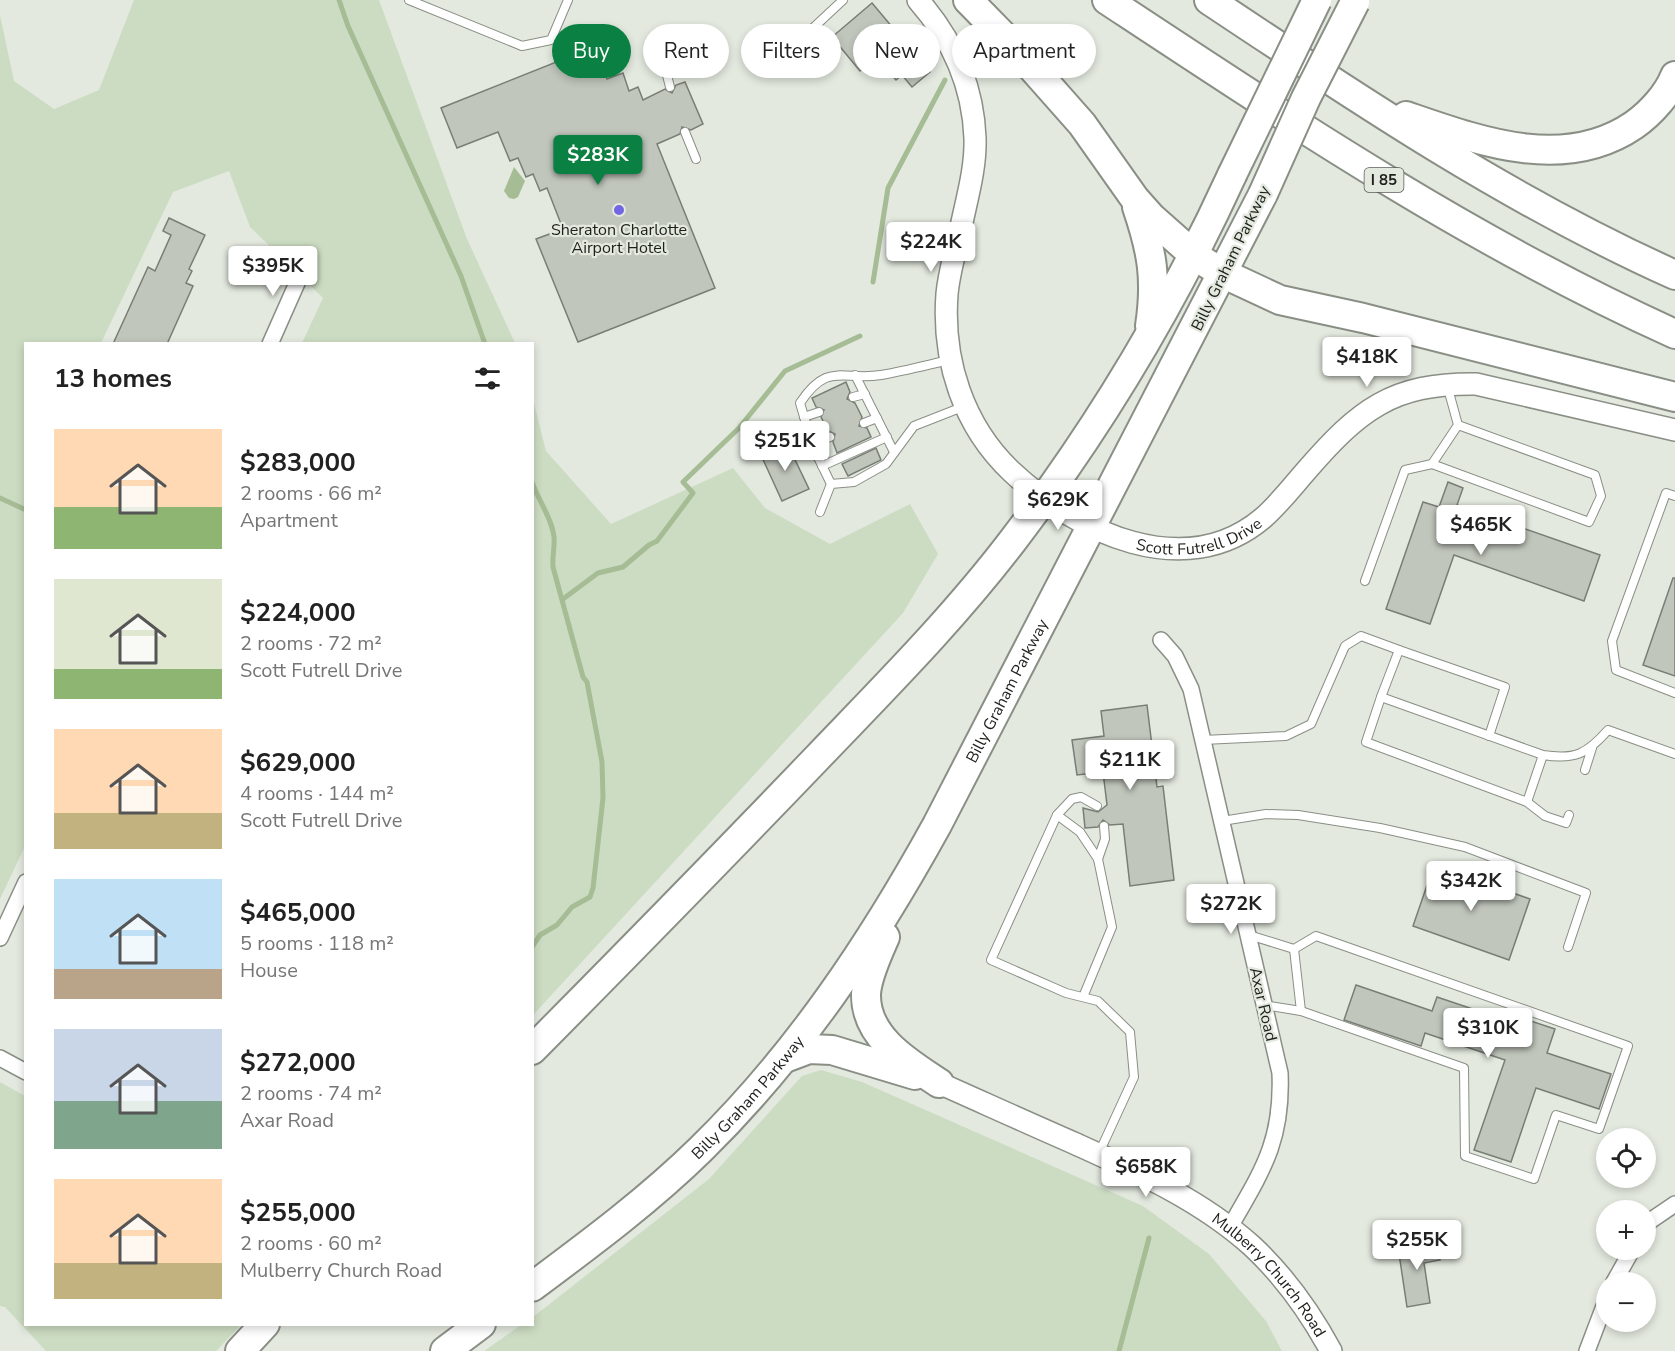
<!DOCTYPE html>
<html lang="en">
<head>
<meta charset="utf-8">
<style>
	:root { --surface:#fff; --page:#f2f2f2; --text:#222; --muted:#767676; --accent:#0b8043 }
	body { margin:0; font-family:"Nunito Sans",sans-serif; background:var(--page); color:var(--text); height:100vh; display:flex; flex-direction:column; font-size:22px; white-space:nowrap }
	* { box-sizing:border-box; margin:0 }
	p { font-size:20px; color:var(--muted) }
	.icon { flex:none; width:33px; height:33px; fill:none; stroke:currentColor; stroke-width:2; stroke-linecap:round; stroke-linejoin:round }
	.map { position:relative; flex:1; overflow:hidden }
	.details { position:absolute; left:24px; top:342px; width:510px; height:984px; display:flex; flex-direction:column; background:var(--surface); border-radius:0px; box-shadow:0 3px 9px #0003 }
	.details>* { flex:none }
	.banner { position:absolute; left:552px; top:24px; width:570px; height:54px; display:flex; gap:12px }
	.buttons { position:absolute; left:1596px; top:1128px; display:grid; gap:12px }
	.buttons a { display:grid; place-items:center; width:60px; height:60px; border-radius:50%; background:var(--surface); box-shadow:0 3px 9px #0003; font-size:30px }
	.price { position:absolute; translate:-50% -51px; padding:0 14px; border-radius:6px; background:#fff; color:#222; font-size:20px; line-height:39px; filter:drop-shadow(0 2px 3px #0008) }
	.price::after { content:''; position:absolute; left:50%; top:36px; width:18px; height:14px; margin-left:-9px; background:inherit; clip-path:polygon(0 0,100% 0,50% 100%) }
	.price.selected { background:var(--accent); color:#fff }
	ul { padding:0; list-style:none }
	li { display:flex; align-items:center; gap:18px; height:150px; padding:0 30px }
	li span { display:grid; place-items:center; flex:none; width:168px; height:120px; border-radius:0px; color:#555 }
	li>.icon { margin-inline-start:auto }
	span .icon { width:72px; height:72px; fill:#fffc; stroke-width:1 }
	li b { font-size:26px }
	h2 { display:flex; justify-content:space-between; align-items:center; height:72px; padding:0 30px; font-size:26px }
	.pill { padding:0 21px; border-radius:27px; background:var(--surface); box-shadow:0 3px 9px #0003; font-size:21px; line-height:54px }
	.pill.selected { background:var(--accent); color:#fff }
	.map>svg:first-child { display:block }
	.green { fill:#ccdcc2 }
	.water { fill:#a5bc95 }
	.lines { fill:none; stroke-linecap:round; stroke-linejoin:round }
	.stream { stroke:#a5bc95; stroke-width:5 }
	.building { fill:#c0c6bc; stroke:#787e75; stroke-width:1.5 }
	.lane-casing { stroke:#898f85; stroke-width:10 }
	.street-casing { stroke:#898f85; stroke-width:18 }
	.secondary-casing { stroke:#898f85; stroke-width:24 }
	.highway-casing { stroke:#898f85; stroke-width:32 }
	.lane { stroke:#fff; stroke-width:8 }
	.street { stroke:#fff; stroke-width:15 }
	.secondary { stroke:#fff; stroke-width:21 }
	.highway { stroke:#fff; stroke-width:28 }
	.highway-bridge-casing { stroke:#898f85; stroke-width:32; stroke-linecap:butt }
	.highway-bridge { stroke:#fff; stroke-width:28 }
	.poi-dot { fill:#7167e2; stroke:#e3e9df; stroke-width:2 }
	.labels { text-anchor:middle; stroke-width:4.5; stroke-linejoin:round; paint-order:stroke }
	.shield { fill:#e3e9df; stroke:#585c56; stroke-width:1.5 }
	.shield-label { font-size:15px; font-weight:bold; fill:#1d1f1b }
	.poi-label { font-size:16px; fill:#1d1f1b; stroke:#e3e9df }
	.street-label { font-size:16px; fill:#1d1f1b; stroke:#e3e9df }
</style>
</head>
<body>
<div class="map">
<svg width="1675" height="1351" viewBox="0 0 1675 1351">
	<rect width="100%" height="100%" fill="#e3e9df"/>
	<!-- green -->
	<g class="green">
		<polygon points="134,0 379,0 467,239 515,343 302,343 323,298 250,227 229,171 173,192 101,343 26,344 26,844 0,899 0,15 14,81 54,109 99,90"/>
		<polygon points="532,395 546,451 611,524 733,468 765,508 830,544 910,504 938,554 903,613 533,1015"/>
		<polygon points="821,1070 862,1082 1143,1206 1209,1254 1266,1321 1282,1351 484,1351 521,1325 532,1324 533,1317 709,1179 802,1076"/>
		<polygon points="0,1082 25,1096 26,1324 241,1325 216,1351 46,1351 5,1307 0,1306"/>
	</g>
	<!-- water -->
	<polygon class="water" points="514,167 525,181 518,197 514,199 509,198 504,191"/>
	<g class="lines">
		<!-- stream -->
		<g class="stream">
			<polyline points="339,0 348,26 461,276 485,344"/>
			<polyline points="873,282 888,188 945,80"/>
			<path d="M532,482c6,18 20,36 22,55 1,9 -2,20 -1,30l30,110 4,5 15,80 1,36 -10,90 -3,9 -18,10 -15,18 -17,10 -8,12"/>
			<polyline points="0,498 26,510"/>
			<polyline points="563,599 598,573 623,567 649,545 657,541 693,493 683,482 739,428 785,371 860,336"/>
			<polyline points="1119,1351 1149,1238"/>
		</g>
	</g>
	<!-- building -->
	<g class="building">
		<polygon points="872,3 930,72 912,87 902,75 896,80 876,57 860,71 832,37"/>
		<polygon points="594,47 607,79 623,73 629,91 638,87 643,100 665,89 672,93 676,85 685,82 703,124 691,130 682,127 680,134 657,144 715,288 578,342 536,239 563,229 547,188 540,191 533,174 526,177 518,158 510,161 498,132 457,148 441,108"/>
		<polygon points="169,218 205,235 189,269 192,271 186,283 193,286 167,344 113,344 148,267 155,271 171,235 163,231"/>
		<polygon points="846,382 850,392 847,399 855,403 862,417 859,426 867,428 871,437 837,453 833,442 835,434 828,431 821,417 824,410 816,407 812,398"/>
		<polygon points="787,443 809,489 782,501 761,455"/>
		<polygon points="876,448 881,460 848,476 842,464"/>
		<polygon points="1448,482 1463,488 1457,505 1600,555 1584,601 1454,555 1430,624 1386,609 1423,502 1439,507"/>
		<polygon points="1673,578 1675,578 1675,676 1643,665"/>
		<polygon points="1147,705 1157,787 1163,786 1174,880 1130,886 1123,824 1110,825 1103,820 1098,827 1085,828 1083,808 1098,812 1107,805 1103,772 1077,775 1072,740 1104,736 1101,711"/>
		<polygon points="1434,865 1530,899 1509,960 1413,926"/>
		<polygon points="1356,985 1432,1011 1437,997 1517,1024 1519,1017 1555,1029 1547,1053 1611,1074 1599,1109 1536,1088 1511,1162 1474,1150 1505,1060 1425,1033 1421,1046 1344,1020"/>
		<polygon points="1438,1241 1440,1260 1424,1263 1430,1303 1407,1307 1398,1247"/>
	</g>
	<g class="lines">
		<defs>
			<g id="lane">
				<polyline points="409,0 522,46 551,40 568,0"/>
				<polyline points="798,42 843,0"/>
				<polyline points="660,48 670,87"/>
				<polyline points="685,132 696,159"/>
				<path d="M949,360c-22,5 -45,11 -68,15 -39,6 -53,-14 -81,28l13,44 18,37 23,-2 32,-18 28,-38 51,-20"/>
				<polyline points="855,375 894,452"/>
				<polyline points="1447,385 1458,425 1595,475 1601,496 1589,522 1432,464 1458,425"/>
				<polyline points="853,397 865,394"/>
				<polyline points="804,417 819,412"/>
				<polyline points="864,423 877,418"/>
				<polyline points="812,444 830,437"/>
				<polyline points="822,466 887,437"/>
				<polyline points="1675,496 1666,493 1612,641 1616,670 1675,693"/>
				<polyline points="820,512 831,484"/>
				<polyline points="1365,581 1405,470 1432,464"/>
				<polyline points="1399,650 1505,687 1489,736"/>
				<polyline points="1203,740 1286,736 1311,724 1345,646 1361,636 1399,650 1381,697"/>
				<path d="M1543,755l-16,47 -161,-60 15,-45 162,58c32,5 44,-1 65,-25l67,24"/>
				<polyline points="1585,770 1592,748"/>
				<polyline points="1527,802 1545,816 1566,823 1569,815"/>
				<polyline points="1057,815 1072,799 1081,797 1097,806"/>
				<polyline points="1222,821 1266,814 1298,815 1380,828 1465,847 1586,893 1568,947"/>
				<polyline points="1098,859 1105,839 1104,826"/>
				<polyline points="1249,935 1294,949 1316,936 1628,1046 1599,1129 1556,1115 1534,1179 1465,1156 1464,1068 1301,1011 1264,1005"/>
				<polyline points="1294,949 1301,1011"/>
				<polyline points="1083,997 1112,927 1098,859 1080,832 1057,815 991,960 1066,993 1098,1001 1130,1032 1134,1077 1099,1153"/>
			</g>
			<g id="street">
				<polyline points="270,344 305,265"/>
				<path d="M1161,640l14,16 16,33 89,384c3,68 -18,98 -50,154"/>
				<polyline points="0,938 26,882"/>
				<polyline points="0,1058 26,1072"/>
				<polyline points="1646,1228 1650,1221 1675,1204"/>
				<polyline points="1614,1282 1632,1250"/>
				<polyline points="1587,1351 1606,1301"/>
			</g>
			<g id="secondary">
				<path id="s1" d="M918,0c35,40 55,85 57,138 1,30 -8,60 -14,89 -5,22 -12,45 -14,67 -5,66 16,132 65,178 64,60 173,112 251,46 16,-14 29,-31 43,-47 53,-61 86,-88 170,-87l199,46"/>
				<path id="s2" d="M939,1083c45,20 91,41 137,61 62,28 125,56 176,102 32,30 58,66 79,105"/>
			</g>
			<g id="highway">
				<polyline points="968,0 1014,47 1082,124 1135,199 1151,217 1195,256 1222,273 1280,300 1363,318 1675,397"/>
				<path d="M1107,0c185,122 366,243 568,334"/>
				<path d="M1209,0c150,100 301,201 466,275"/>
				<path d="M1406,116c73,25 158,57 228,9 17,-12 34,-31 41,-49"/>
				<path d="M1137,207c15,44 20,72 13,119"/>
				<path d="M885,937c-7,16 -18,39 -19,57 -1,43 41,68 73,89"/>
				<path d="M532,1050c96,-97 191,-194 285,-292 68,-71 137,-140 197,-219 86,-113 159,-235 218,-364"/>
				<polyline points="785,1058 809,1049 832,1050 915,1075"/>
				<path id="s3" d="M532,1287c59,-44 117,-87 169,-138 97,-95 171,-206 236,-324l326,-631"/>
				<polyline points="240,1351 265,1324"/>
				<polyline points="445,1351 481,1324"/>
			</g>
		</defs>
		<!-- lane casing -->
		<use href="#lane" class="lane-casing"/>
		<!-- street casing -->
		<use href="#street" class="street-casing"/>
		<!-- secondary casing -->
		<use href="#secondary" class="secondary-casing"/>
		<!-- highway casing -->
		<use href="#highway" class="highway-casing"/>
		<!-- lane -->
		<use href="#lane" class="lane"/>
		<!-- street -->
		<use href="#street" class="street"/>
		<!-- secondary -->
		<use href="#secondary" class="secondary"/>
		<!-- highway -->
		<use href="#highway" class="highway"/>
		<defs>
			<g id="highway-bridge">
				<polyline points="1232,175 1317,0"/>
				<polyline points="1263,194 1306,98 1355,2"/>
			</g>
		</defs>
		<!-- highway-bridge casing -->
		<use href="#highway-bridge" class="highway-bridge-casing"/>
		<!-- highway-bridge -->
		<use href="#highway-bridge" class="highway-bridge"/>
	</g>
	<!-- markers -->
	<circle class="poi-dot" cx="619" cy="210" r="6"/>
	<g class="labels">
		<!-- shield labels -->
		<rect class="shield" x="1364.5" y="168" width="39" height="24" rx="4.5"/>
		<g class="shield-label">
			<text x="1384" y="185">I 85</text>
		</g>
		<!-- poi labels -->
		<g class="poi-label">
			<text x="619" y="235">Sheraton Charlotte<tspan x="619" dy="18">Airport Hotel</tspan></text>
		</g>
		<!-- street labels -->
		<g class="street-label">
			<text transform="translate(1230 258) rotate(-64)" y="6">Billy Graham Parkway</text>
			<text dy="6" stroke="none"><textPath href="#s1" startOffset="717">Scott Futrell Drive</textPath></text>
			<text dy="6" stroke="none"><textPath href="#s3" startOffset="772">Billy Graham Parkway</textPath></text>
			<text transform="translate(1264 1004) rotate(77)" y="6">Axar Road</text>
			<text dy="6" stroke="none"><textPath href="#s3" startOffset="288">Billy Graham Parkway</textPath></text>
			<text dy="6" stroke="none"><textPath href="#s2" startOffset="387">Mulberry Church Road</textPath></text>
		</g>
	</g>
</svg>
<div class="buttons">
<a><svg class="icon" aria-label="locate" viewBox="0 0 24 24"><circle cx="12" cy="12" r="6"/><path d="M12 2v4M12 18v4M2 12h4M18 12h4"/></svg></a>
<a>+</a>
<a>−</a>
</div>
<b class="price selected" style="left:598px;top:186px">$283K</b>
<b class="price" style="left:931px;top:273px">$224K</b>
<b class="price" style="left:273px;top:297px">$395K</b>
<b class="price" style="left:1367px;top:388px">$418K</b>
<b class="price" style="left:785px;top:472px">$251K</b>
<b class="price" style="left:1058px;top:531px">$629K</b>
<b class="price" style="left:1481px;top:556px">$465K</b>
<b class="price" style="left:1130px;top:791px">$211K</b>
<b class="price" style="left:1471px;top:912px">$342K</b>
<b class="price" style="left:1231px;top:935px">$272K</b>
<b class="price" style="left:1488px;top:1059px">$310K</b>
<b class="price" style="left:1146px;top:1198px">$658K</b>
<b class="price" style="left:1417px;top:1271px">$255K</b>
<div class="banner">
<a class="pill selected">Buy</a>
<a class="pill">Rent</a>
<a class="pill">Filters</a>
<a class="pill">New</a>
<a class="pill">Apartment</a>
</div>
<section class="details">
<h2>13 homes<svg class="icon" aria-label="filters" viewBox="0 0 24 24"><path d="M4 7h16M4 17h16"/><circle cx="9" cy="7" r="2"/><circle cx="15" cy="17" r="2"/></svg></h2>
<ul>
<li><span style="background:linear-gradient(#ffd9b3 65%,#8fb573 0)"><svg class="icon" aria-label="home" viewBox="0 0 24 24"><path d="M3 11l9-7 9 7M6 9v11h12V9"/></svg></span><div><b>$283,000</b><p>2 rooms · 66 m²</p><p>Apartment</p></div></li>
<li><span style="background:linear-gradient(#dfe7d0 75%,#8fb573 0)"><svg class="icon" aria-label="home" viewBox="0 0 24 24"><path d="M3 11l9-7 9 7M6 9v11h12V9"/></svg></span><div><b>$224,000</b><p>2 rooms · 72 m²</p><p>Scott Futrell Drive</p></div></li>
<li><span style="background:linear-gradient(#ffd9b3 70%,#c2b280 0)"><svg class="icon" aria-label="home" viewBox="0 0 24 24"><path d="M3 11l9-7 9 7M6 9v11h12V9"/></svg></span><div><b>$629,000</b><p>4 rooms · 144 m²</p><p>Scott Futrell Drive</p></div></li>
<li><span style="background:linear-gradient(#bfe0f5 75%,#b9a48a 0)"><svg class="icon" aria-label="home" viewBox="0 0 24 24"><path d="M3 11l9-7 9 7M6 9v11h12V9"/></svg></span><div><b>$465,000</b><p>5 rooms · 118 m²</p><p>House</p></div></li>
<li><span style="background:linear-gradient(#c9d6e8 60%,#7fa58c 0)"><svg class="icon" aria-label="home" viewBox="0 0 24 24"><path d="M3 11l9-7 9 7M6 9v11h12V9"/></svg></span><div><b>$272,000</b><p>2 rooms · 74 m²</p><p>Axar Road</p></div></li>
<li><span style="background:linear-gradient(#ffd9b3 70%,#c2b280 0)"><svg class="icon" aria-label="home" viewBox="0 0 24 24"><path d="M3 11l9-7 9 7M6 9v11h12V9"/></svg></span><div><b>$255,000</b><p>2 rooms · 60 m²</p><p>Mulberry Church Road</p></div></li>
</ul>
</section>
</div>
</body>
</html>
